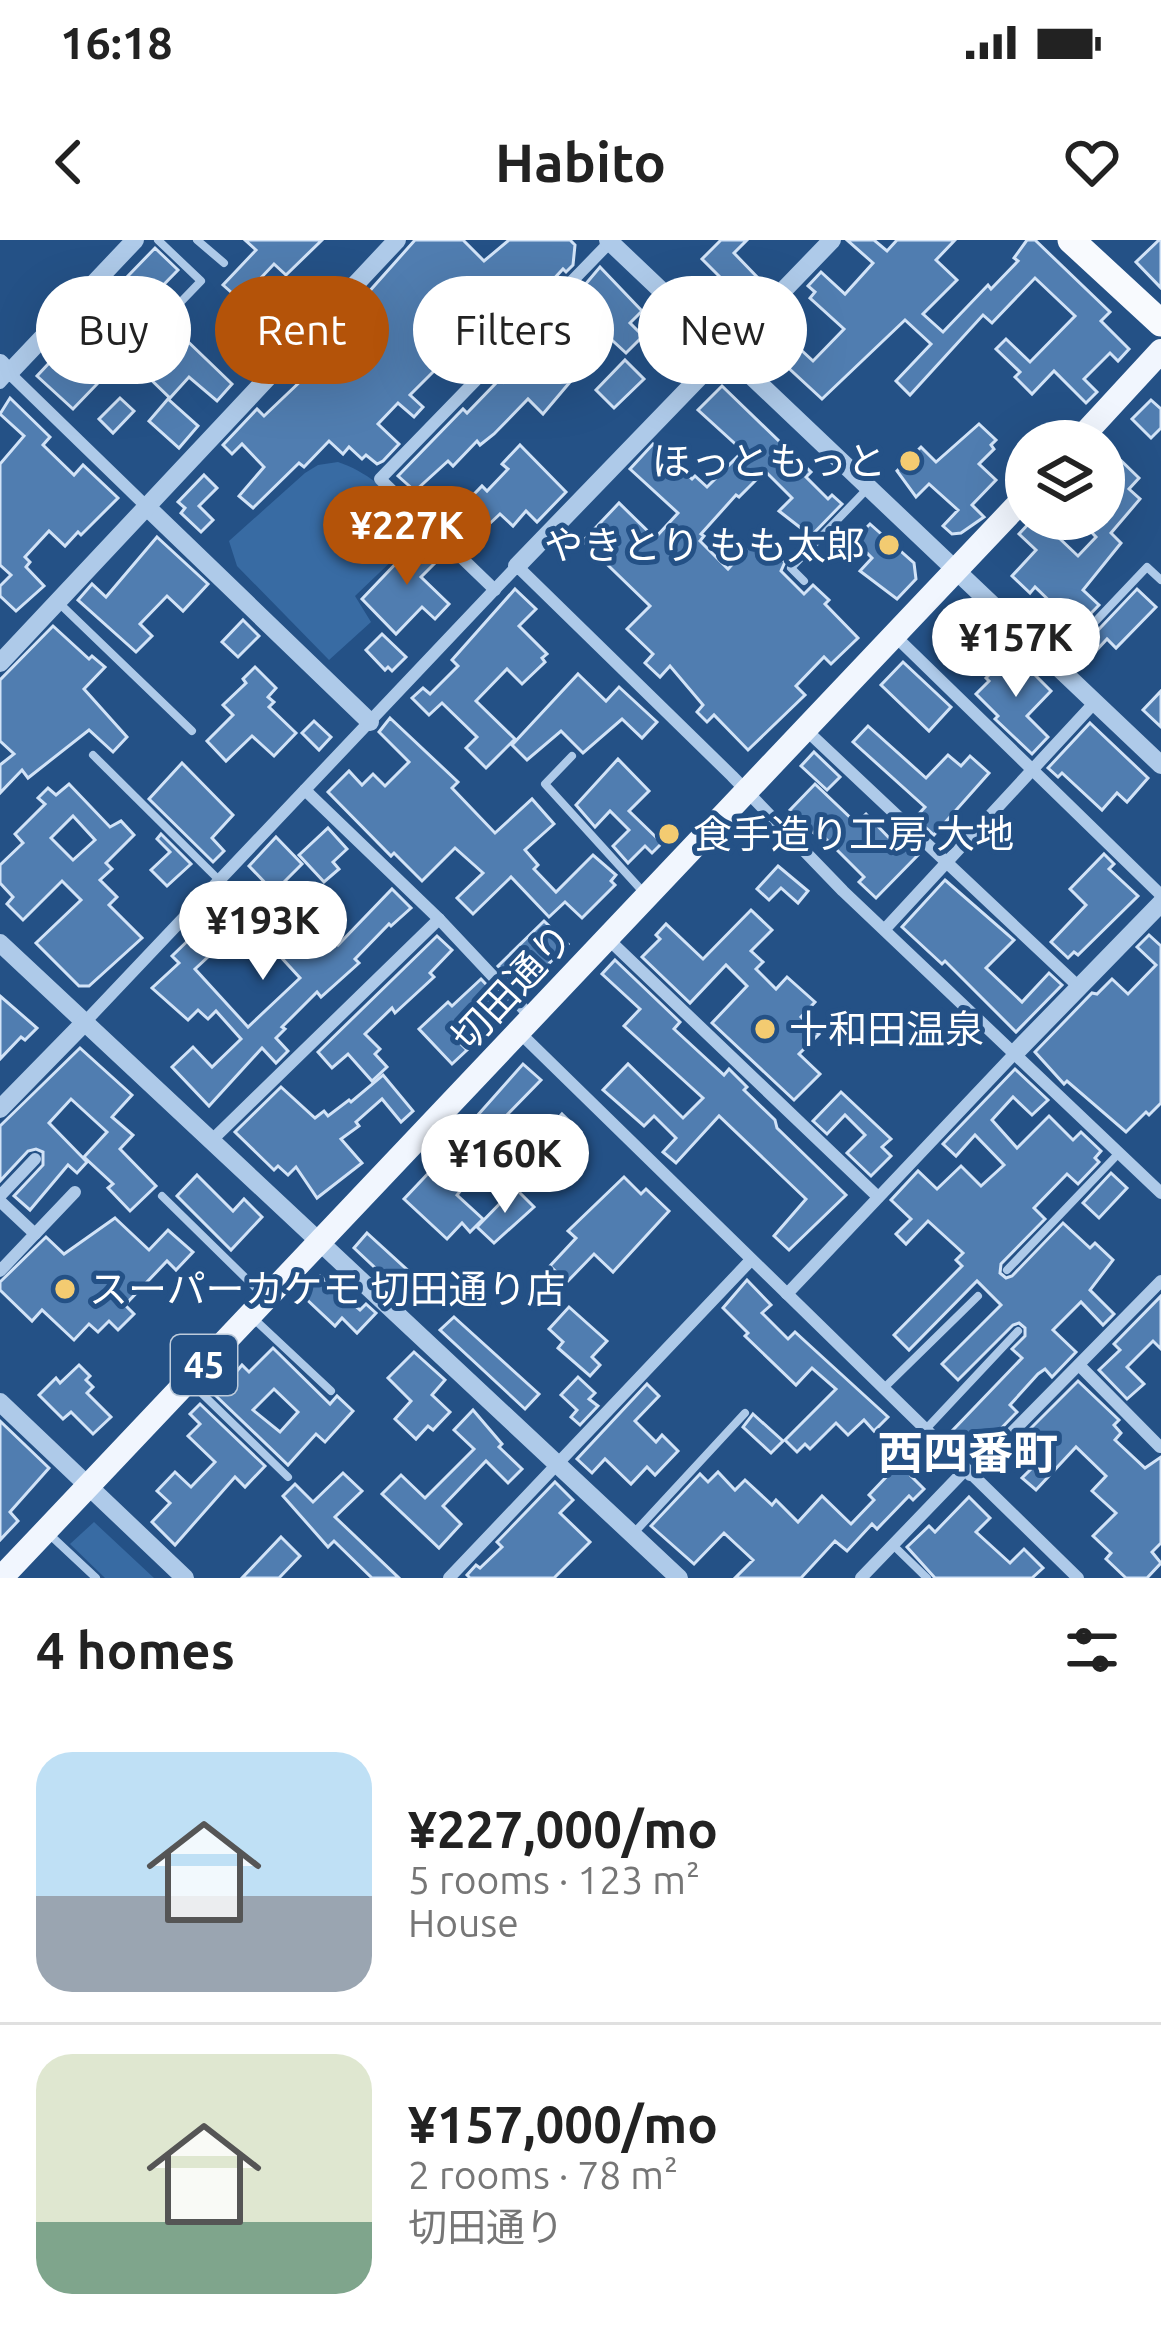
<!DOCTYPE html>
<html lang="en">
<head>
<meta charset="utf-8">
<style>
	:root { --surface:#fff; --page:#f6f6f6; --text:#222; --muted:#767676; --line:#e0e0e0; --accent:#b45309 }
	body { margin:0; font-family:Ubuntu,"Noto Sans JP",sans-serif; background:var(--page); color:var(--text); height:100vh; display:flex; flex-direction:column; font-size:45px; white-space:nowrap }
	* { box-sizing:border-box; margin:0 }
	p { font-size:39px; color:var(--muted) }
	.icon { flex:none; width:66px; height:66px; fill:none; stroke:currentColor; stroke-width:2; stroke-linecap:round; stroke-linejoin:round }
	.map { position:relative; height:1338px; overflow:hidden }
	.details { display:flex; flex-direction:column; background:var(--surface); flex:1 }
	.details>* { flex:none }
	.hud { position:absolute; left:36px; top:36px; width:1089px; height:108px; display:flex; gap:24px }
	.buttons { position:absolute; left:1005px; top:180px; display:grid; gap:24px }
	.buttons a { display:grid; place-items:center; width:120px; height:120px; border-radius:50%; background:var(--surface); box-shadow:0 12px 48px #0002; font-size:60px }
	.price { position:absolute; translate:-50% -102px; padding:0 27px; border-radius:42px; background:#fff; color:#222; font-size:39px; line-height:78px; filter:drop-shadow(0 3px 6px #0008) }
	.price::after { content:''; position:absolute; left:50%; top:72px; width:36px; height:27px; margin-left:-18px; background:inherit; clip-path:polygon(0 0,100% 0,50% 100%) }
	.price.current { background:var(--accent); color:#fff }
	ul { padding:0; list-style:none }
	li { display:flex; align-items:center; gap:36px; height:300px; padding:0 36px }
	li+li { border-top:3px solid var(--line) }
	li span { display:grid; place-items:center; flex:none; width:336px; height:240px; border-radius:36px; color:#555 }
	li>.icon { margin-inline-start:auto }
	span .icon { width:144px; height:144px; fill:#fffc; stroke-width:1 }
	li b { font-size:51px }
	h2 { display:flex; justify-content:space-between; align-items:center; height:144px; padding:0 36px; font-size:51px }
	.chip { padding:0 42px; border-radius:54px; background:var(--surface); box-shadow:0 12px 48px #0002; font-size:42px; line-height:108px }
	.chip.current { background:var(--accent); color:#fff }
	.status { display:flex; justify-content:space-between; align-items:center; height:84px; padding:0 60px; background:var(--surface); direction:ltr }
	.status svg { height:33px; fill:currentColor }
	header { display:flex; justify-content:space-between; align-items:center; height:156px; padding:0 36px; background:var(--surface); font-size:54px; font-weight:700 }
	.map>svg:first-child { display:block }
	.green { fill:#386ba3 }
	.building { fill:#507db0; stroke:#d2e3f7; stroke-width:3; fill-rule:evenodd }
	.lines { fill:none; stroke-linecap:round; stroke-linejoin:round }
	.service { stroke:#aecae9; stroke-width:8 }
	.minor { stroke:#aecae9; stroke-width:12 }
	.tertiary { stroke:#aecae9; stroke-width:18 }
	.primary { stroke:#f1f6fe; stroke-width:24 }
	.trunk { stroke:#f8fafe; stroke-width:27 }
	.poi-dot { fill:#f3cb71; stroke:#245186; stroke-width:4.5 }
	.labels { text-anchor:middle; stroke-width:10; stroke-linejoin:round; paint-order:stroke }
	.shield { fill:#245186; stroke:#bdcbdb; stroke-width:3 }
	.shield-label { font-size:36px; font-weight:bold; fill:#fff }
	.poi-label { font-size:39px; fill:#fff; stroke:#245186; text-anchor:start }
	.street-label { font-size:39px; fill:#fff; stroke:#245186 }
	.quarter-label { font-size:45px; font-weight:bold; fill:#fff; stroke:#245186 }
</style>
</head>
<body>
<div class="status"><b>16:18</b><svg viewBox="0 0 49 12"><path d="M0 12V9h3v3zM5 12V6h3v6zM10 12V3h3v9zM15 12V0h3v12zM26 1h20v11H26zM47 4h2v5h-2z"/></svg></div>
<header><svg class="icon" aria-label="back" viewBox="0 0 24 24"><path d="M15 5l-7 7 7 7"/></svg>Habito<svg class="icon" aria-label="heart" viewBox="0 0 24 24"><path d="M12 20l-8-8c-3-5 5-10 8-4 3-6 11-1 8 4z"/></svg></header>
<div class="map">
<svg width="1161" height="1338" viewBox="0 0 1161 1338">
	<rect width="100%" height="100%" fill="#245186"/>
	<!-- green -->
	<g class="green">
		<path d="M338,222c38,13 59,39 86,68l-69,66 16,26 -42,38 -92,-94 -8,-25 76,-68 13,-8z"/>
		<polygon points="94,1282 154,1338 105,1338 70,1304"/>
	</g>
	<!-- building -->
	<g class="building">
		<polygon points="245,0 322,0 286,35 274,24 240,60 223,45 256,10"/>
		<polygon points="415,0 463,0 484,21 509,0 570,0 575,5 573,25 566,32 563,29 549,44 543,38 521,60 526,64 513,79 503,69 481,92 485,96 475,107 467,100 434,131 410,155 423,167 414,177 398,163 378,184 399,204 383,221 377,224 366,215 362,219 349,207 343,214 329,201 304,227 299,223 253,268 239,256 264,227 242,204 232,214 223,205 257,169 264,176 306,136 298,128 320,106 327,112 377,63 367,54"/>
		<polygon points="721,0 747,0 734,13 759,39 740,57 702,19"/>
		<polygon points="847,0 874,0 887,11 897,0 955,0 936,20 957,40 923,74 943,92 988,45 991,49 1018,21 1014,18 1027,0 1035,0 1110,72 1101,81 1129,109 1118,121 1110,113 1084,139 1097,152 1086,163 1054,131 1032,154 1015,137 1020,132 996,109 1006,99 1030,122 1075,76 1035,38 992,83 983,75 910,155 896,141 931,104 905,80 822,159 756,98 771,82 813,121 844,89 810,58 815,52 808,46 821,32 845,54 873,23"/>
		<polygon points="1159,0 1161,0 1161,48 1136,22"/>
		<polygon points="155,8 178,30 131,78 138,85 117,108 88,81 99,69 107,76 136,46 127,37"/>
		<polygon points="600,27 642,71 630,83 643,96 626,113 601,90 572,120 581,129 543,174 528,159 494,194 480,205 477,201 453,226 448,221 415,251 398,236 463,169 467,173 500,139 503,142"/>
		<polygon points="309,40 322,51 272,105 276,109 268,117 240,94 235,100 220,87 235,71 261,95"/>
		<polygon points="179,93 232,144 217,161 189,137 170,158 143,132"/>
		<polygon points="66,105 99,137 99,142 73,169 37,136"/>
		<polygon points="625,120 644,139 614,168 596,150"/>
		<polygon points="722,146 811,232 806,237 828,259 832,255 842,264 811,296 779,271 792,258 765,231 739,257 736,255 701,294 704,296 700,301 728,329 757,297 785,322 781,331 804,354 813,345 829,360 825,364 858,398 831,424 824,417 796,446 805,455 748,510 714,475 707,482 697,472 703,465 670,426 660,437 645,423 653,414 627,389 650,366 583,301 619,263 655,298 678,273 630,229 653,204 692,239 695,236 707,247 743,211 698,170"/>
		<polygon points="10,158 50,197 43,205 74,235 83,225 118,258 81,295 78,292 65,306 49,291 25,317 30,322 26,327 44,346 16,371 0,356 0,346 11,335 0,325 0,224 24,196 0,174"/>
		<polygon points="120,158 134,171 113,193 99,179"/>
		<polygon points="168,159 198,186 179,208 149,181"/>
		<polygon points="1151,160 1161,169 1161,188 1151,198 1132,179"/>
		<polygon points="979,184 996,200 991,205 994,209 979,224 996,240 972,265 984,277 961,293 952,294 943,286 958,270 929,244 916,257 897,231 921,207 936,222"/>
		<polygon points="1104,204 1139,238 1129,249 1140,259 1111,293 1121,303 1083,350 1099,365 1065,400 1048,384 1060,371 1035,347 1030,353 1012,336 1036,310 1019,294 1033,279 1039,279 1078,316 1096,297 1079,279 1104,279"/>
		<polygon points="520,205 566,252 537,282 526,271 513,286 500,274 486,287 479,280 458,300 443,286 482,246 487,251 508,229 502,224"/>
		<polygon points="204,235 217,248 199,266 213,280 201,292 181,273 185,268 178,262"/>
		<polygon points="361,250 374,265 347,290 333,275"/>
		<polygon points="870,284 914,323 916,339 897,359 860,331 872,318 854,300"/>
		<polygon points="423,295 443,315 421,337 449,364 435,379 422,367 396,394 362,359"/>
		<polygon points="157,297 208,344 183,371 167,356 140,384 152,396 136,412 78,360 92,344 106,357"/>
		<polygon points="515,349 536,369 519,386 547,414 542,418 545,422 522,444 507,429 476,461 515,499 486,528 466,508 477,497 442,463 429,475 412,458 423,448 430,454 458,426 452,420"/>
		<polygon points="1137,349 1156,367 1116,408 1107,399 1093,414 1084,405"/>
		<polygon points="243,380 259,396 238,417 222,402"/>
		<polygon points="53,386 89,419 92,416 105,427 84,449 127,497 113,512 89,490 28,538 22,530 0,553 0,525 14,514 0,501 0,440"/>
		<polygon points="382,394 406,417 392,431 388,427 385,430 366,410"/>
		<polygon points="1012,412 1051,451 1027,476 1048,497 1032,514 995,479 998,476 976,454 989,441 986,438"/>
		<polygon points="903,422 951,467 929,491 881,445"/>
		<polygon points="255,427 276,448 268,457 274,462 269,467 296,493 274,516 252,496 226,521 207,501 233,475 223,465 246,443 243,439"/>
		<polygon points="578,434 606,461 619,447 657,482 642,498 622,479 583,513 561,491 527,520 512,505"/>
		<polygon points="1161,451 1161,487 1143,470"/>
		<polygon points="390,478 458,542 452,548 495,593 532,559 554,584 525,610 538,625 534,629 556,652 593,615 616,635 611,641 615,645 582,678 565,662 549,677 511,637 473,674 457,658 483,633 455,608 422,641 394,613 391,616 328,552 349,531 362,545 373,534 385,546 409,522 379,492"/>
		<polygon points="314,481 331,497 319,510 302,493"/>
		<polygon points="1090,483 1148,538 1127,562 1117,553 1102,570 1062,533 1058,537 1048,528"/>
		<polygon points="868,486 926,538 948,515 961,526 970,516 989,533 934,595 915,578 925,567 853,502"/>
		<polygon points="814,512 840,537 827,550 801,526"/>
		<polygon points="618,519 649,551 629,571 662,603 652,613 645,606 628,623 613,606 629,590 610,571 595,587 576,565"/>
		<polygon points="182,523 233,575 212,598 224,611 213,622 149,559"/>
		<path d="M69,544l41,43 11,-6 13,14 -28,28 6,6 -12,11 17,17 -8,8 33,33 -53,48h-10l-43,-43 45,-43 -19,-19 -39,39 -16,-16 6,-7 -13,-14v-18l23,-22 -8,-9 30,-30 -7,-6 10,-10 8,7zM73,576l22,24 -22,20 -22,-22z"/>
		<polygon points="815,544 856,583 866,574 897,606 902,600 918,615 876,658 859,642 864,637 818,591 815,594 790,570"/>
		<polygon points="328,588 347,609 333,622 339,629 324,642 299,615"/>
		<polygon points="161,594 191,624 167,646 151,630 170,612 157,599"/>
		<polygon points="276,597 302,624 274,652 249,626"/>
		<polygon points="1104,614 1114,624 1109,629 1138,656 1078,715 1074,712 1068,718 1051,702 1086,665 1070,649"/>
		<polygon points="778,626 808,651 798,663 781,648 769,660 757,649"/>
		<polygon points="945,640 1014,700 986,728 1022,762 1049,733 1062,745 1016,792 945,721 942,724 902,687"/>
		<polygon points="392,649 411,668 391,686 389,684 355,719 359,723 321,757 317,752 282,787 285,789 276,798 288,811 276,823 262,808 209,866 172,827 193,807 212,827 241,799 216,771 208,779 198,770 188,780 152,748 179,723 172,716 203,686 199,682 211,668 225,655 234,665 230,668 252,692 228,713 221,705 195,729 248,787 300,738 268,703 305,669 338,705"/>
		<polygon points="751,670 772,690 751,711 763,722 756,729 776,749 787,737 815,762 801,777 819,794 799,814 820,834 794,860 712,783 747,746 726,725 690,763 642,717 660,699 656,695 666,684 703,719"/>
		<polygon points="544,681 568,704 530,743 514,734 510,739 498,726"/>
		<polygon points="1149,695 1161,706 1161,863 1149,875 1146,872 1126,892 1067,841 1064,844 1035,812 1092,753 1097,754 1112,739 1128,754 1156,725 1137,707"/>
		<polygon points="437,696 452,710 430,733 434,737 395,773 392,768 365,794 380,809 375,814 387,827 372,841 348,814 332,828 318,812"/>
		<polygon points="615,720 680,782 674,789 724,835 729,829 747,847 744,850 775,880 777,888 846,955 789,1010 774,996 806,959 719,876 676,923 663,912 676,898 654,876 644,886 603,850 628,824 683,878 703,858 624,786 640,769 602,734"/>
		<polygon points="481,739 500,759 457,800 467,810 452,824 419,789 448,762 452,766"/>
		<polygon points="0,756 37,788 25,800 21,797 0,819"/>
		<polygon points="80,808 132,855 112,877 133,895 120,909 156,946 130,971 108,948 113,944 84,917 107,892 71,859 49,883 87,922 77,933 68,925 30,970 14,956 43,925 43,912 36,909 28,911 0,941 0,886"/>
		<polygon points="523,824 541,840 504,878 508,882 504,887 509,892 457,955 483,979 470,992 462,983 447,999 404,959 437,924 431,918 458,891 461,894"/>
		<polygon points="1015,829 1048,860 1032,875 1013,857 992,880 1017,908 1049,876 1073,900 1081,892 1101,911 1095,918 1099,922 1078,944 1067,934 1034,968 1045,979 1001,1024 1000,1033 1006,1038 1012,1036 1063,983 1090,1008 1095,1003 1113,1020 1090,1050 1114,1074 1103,1085 1081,1062 1053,1090 1076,1112 1052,1137 1045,1129 1038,1134 1010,1165 1017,1172 983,1207 975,1200 972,1204 964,1197 962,1200 952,1191 1022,1118 1012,1109 1025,1096 1025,1088 1019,1083 1013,1085 958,1140 942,1124 1001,1065 977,1041 909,1110 894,1095 962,1026 956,1020 963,1013 928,981 906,1004 896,994 911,979 891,960 918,931 937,949 961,926 981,946 1004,925 975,895 956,916 943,904"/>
		<polygon points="383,835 413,871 401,882 382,859 356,882 359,886 341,899 362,923 317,958 296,927 288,935 278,926 274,930 235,892 281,847 315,878 324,871 328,876 349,860 351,862"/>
		<polygon points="841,852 891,899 882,907 891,916 871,936 847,913 865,895 845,875 827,894 813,881"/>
		<polygon points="562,874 581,892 560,916 540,898"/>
		<polygon points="1111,933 1127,948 1099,978 1083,963"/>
		<polygon points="197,935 233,971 244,959 262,977 231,1010 177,956"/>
		<polygon points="624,937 641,954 646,949 669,971 613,1032 594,1014 567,1042 550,1026 576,998 568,991"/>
		<polygon points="515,948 534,967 494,1003 477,987"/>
		<polygon points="115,978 149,1010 168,990 193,1012 176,1030 167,1021 125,1065 134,1074 118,1090 109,1081 98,1092 89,1084 74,1100 42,1070 32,1081 0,1050 0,1042 46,997 64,1014"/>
		<polygon points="367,993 425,1046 414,1058 407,1050 403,1054 354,1008"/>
		<polygon points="320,1036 360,1070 366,1064 376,1073 357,1093 342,1078 335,1086 302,1055"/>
		<polygon points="747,1040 771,1065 762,1073 788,1099 795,1092 888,1177 874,1191 864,1180 848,1195 836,1183 810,1209 805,1204 797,1212 785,1200 836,1149 812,1128 796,1145 745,1096 748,1093 723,1068"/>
		<polygon points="1161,1056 1161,1109 1153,1101 1127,1127 1144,1144 1127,1159 1099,1130 1120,1110 1114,1104"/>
		<polygon points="569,1067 607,1101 592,1117 600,1125 590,1136 558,1108 563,1102 549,1089"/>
		<polygon points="454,1077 539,1154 525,1169 440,1090"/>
		<path d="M273,1108l57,56 7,-8 16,15 -28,31 -9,-8 -28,31 -72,-69 26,-31 7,7zM274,1149l24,23 -18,20 -27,-22z"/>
		<polygon points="414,1112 445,1140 432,1155 450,1172 433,1190 428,1186 416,1199 395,1179 411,1161 388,1138"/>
		<polygon points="79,1125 90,1136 86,1140 93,1147 87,1153 111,1177 93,1194 71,1172 63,1179 39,1155 56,1138 60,1143"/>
		<polygon points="578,1137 595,1153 589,1159 598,1166 580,1185 571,1177 577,1170 561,1155"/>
		<polygon points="1078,1141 1119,1180 1114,1185 1121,1193 1115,1200 1145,1228 1161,1217 1161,1303 1152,1312 1161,1323 1147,1338 1126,1338 1106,1319 1111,1313 1093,1296 1116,1273 1092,1251 1106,1236 1076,1207 1036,1250 1022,1238 1030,1230 1009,1210"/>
		<polygon points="647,1144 659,1156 635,1181 656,1202 662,1195 678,1211 655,1235 647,1227 631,1244 605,1219 592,1233 577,1219"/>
		<polygon points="200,1164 265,1226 245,1247 235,1237 175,1305 152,1282 170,1263 157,1251 175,1232 191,1247 215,1222 188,1196 200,1184 190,1174"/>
		<polygon points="473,1170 502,1204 499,1207 522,1229 508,1243 486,1221 443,1266 461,1284 439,1308 382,1254 401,1235 425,1258 474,1209 454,1190"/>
		<polygon points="753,1174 783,1201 771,1213 743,1187"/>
		<polygon points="0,1181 49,1228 10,1272 18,1281 0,1300"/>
		<polygon points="911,1198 926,1213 922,1217 926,1221 911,1236 924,1249 913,1260 909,1256 877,1289 872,1284 847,1311 835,1301 801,1338 735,1338 753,1320 724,1293 694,1324 651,1286 700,1234 708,1242 718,1232 735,1250 745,1240 772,1265 776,1260 798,1282 822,1256 851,1284 874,1260 869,1255 888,1235 880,1228"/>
		<polygon points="343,1233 362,1251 335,1277 399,1338 372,1338 334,1301 328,1307 283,1256 295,1244 313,1262"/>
		<polygon points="555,1242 573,1260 560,1273 590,1302 554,1338 470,1338 467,1335 476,1325 480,1328 502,1307 497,1302"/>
		<polygon points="969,1257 990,1278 976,1292 1010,1323 1024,1309 1043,1328 1032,1338 935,1338 907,1307 929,1286 935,1292"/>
		<polygon points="281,1297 300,1316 279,1338 242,1338"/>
	</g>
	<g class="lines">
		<!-- service -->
		<g class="service">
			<polyline points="158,0 201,41 174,69"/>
			<polyline points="197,0 224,23"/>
			<polyline points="804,341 791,328 869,247"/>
			<polyline points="59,363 192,491"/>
			<polyline points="1056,423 1147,327 1161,340"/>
			<polyline points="93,515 219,640"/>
			<polyline points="572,516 545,544 645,654"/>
			<polyline points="162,956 264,1056"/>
			<polyline points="1007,1030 1118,914"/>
			<polyline points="253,1078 331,1151"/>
			<polyline points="190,1142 288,1237"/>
			<polyline points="884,1148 978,1056"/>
			<polyline points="926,1189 1018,1091"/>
			<polyline points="49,1294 96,1338"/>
			<polyline points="633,1294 745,1173"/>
			<polyline points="894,1306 927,1338"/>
		</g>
		<!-- minor -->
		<g class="minor">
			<polyline points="0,143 9,133 147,267"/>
			<polyline points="495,350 380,239 610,2"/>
			<polyline points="894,395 1161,655"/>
			<polyline points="805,489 1080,748"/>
			<polyline points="305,550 439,679 532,778"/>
			<polyline points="885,689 1095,462"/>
			<polyline points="607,698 878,957"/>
			<polyline points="86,781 517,326 732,536 843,651 1161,953"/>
			<polyline points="520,793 1078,1338"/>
			<polyline points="211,901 439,679"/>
			<polyline points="0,956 35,919"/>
			<polyline points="0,961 35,994 0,1031"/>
			<polyline points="35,994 75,952"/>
			<polyline points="787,1054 1016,812"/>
			<polyline points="1079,1125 1160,1207"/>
			<polyline points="970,1235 1161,1041"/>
			<polyline points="449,1338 750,1021"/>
			<polyline points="861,1338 965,1230"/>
		</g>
		<!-- tertiary -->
		<g class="tertiary">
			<polyline points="608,0 1161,525"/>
			<polyline points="0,123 9,133 135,0"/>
			<polyline points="147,267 370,482"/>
			<polyline points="517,326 832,0"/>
			<polyline points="0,423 397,0"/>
			<polyline points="0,703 679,1338"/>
			<polyline points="1016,812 1161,663"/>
			<polyline points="0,869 86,781"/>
			<polyline points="0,1162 185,1338"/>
		</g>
		<!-- primary -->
		<g class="primary">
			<polyline points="1078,201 1161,111"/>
			<polyline points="1,1338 1026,256"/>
		</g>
		<!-- trunk -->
		<polyline class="trunk" points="1071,0 1161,83"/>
	</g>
	<!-- markers -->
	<g class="poi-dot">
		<circle cx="910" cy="221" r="12"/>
		<circle cx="889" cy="305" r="12"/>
		<circle cx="669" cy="594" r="12"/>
		<circle cx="765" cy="789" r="12"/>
		<circle cx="65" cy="1049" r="12"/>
	</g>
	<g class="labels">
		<!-- shield labels -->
		<rect class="shield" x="171" y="1095" width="66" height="60" rx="9"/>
		<g class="shield-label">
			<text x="204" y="1138">45</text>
		</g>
		<!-- poi labels -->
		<g class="poi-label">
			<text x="886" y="235" text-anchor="end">ほっともっと</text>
			<text x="865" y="319" text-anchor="end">やきとり もも太郎</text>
			<text x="693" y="608">食手造り工房 大地</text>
			<text x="789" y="803">十和田温泉</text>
			<text x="89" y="1063">スーパーカケモ 切田通り店</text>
		</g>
		<!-- street labels -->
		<g class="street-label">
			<text transform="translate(512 747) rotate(-47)" y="14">切田通り</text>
		</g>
		<!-- quarter labels -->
		<g class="quarter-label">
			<text x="968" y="1229">西四番町</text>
		</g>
	</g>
</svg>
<div class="buttons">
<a><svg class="icon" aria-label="layers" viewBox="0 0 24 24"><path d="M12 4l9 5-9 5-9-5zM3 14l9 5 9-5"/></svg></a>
</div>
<b class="price current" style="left:407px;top:348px">¥227K</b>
<b class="price" style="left:1016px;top:460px">¥157K</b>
<b class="price" style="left:263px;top:743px">¥193K</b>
<b class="price" style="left:505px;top:976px">¥160K</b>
<div class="hud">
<a class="chip">Buy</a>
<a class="chip current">Rent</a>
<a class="chip">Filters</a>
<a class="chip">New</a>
</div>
</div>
<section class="details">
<h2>4 homes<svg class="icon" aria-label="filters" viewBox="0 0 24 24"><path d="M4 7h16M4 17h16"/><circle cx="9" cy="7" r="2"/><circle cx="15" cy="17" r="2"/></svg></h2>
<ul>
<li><span style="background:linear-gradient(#bfe0f5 60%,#9aa5b1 0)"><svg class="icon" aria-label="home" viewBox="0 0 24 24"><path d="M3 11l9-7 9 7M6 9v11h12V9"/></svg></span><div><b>¥227,000/mo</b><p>5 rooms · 123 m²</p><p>House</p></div></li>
<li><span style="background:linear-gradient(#dfe7d0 70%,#7fa58c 0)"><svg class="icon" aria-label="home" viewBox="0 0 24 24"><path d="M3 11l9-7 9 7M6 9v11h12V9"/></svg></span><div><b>¥157,000/mo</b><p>2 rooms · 78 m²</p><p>切田通り</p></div></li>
</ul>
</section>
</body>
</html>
